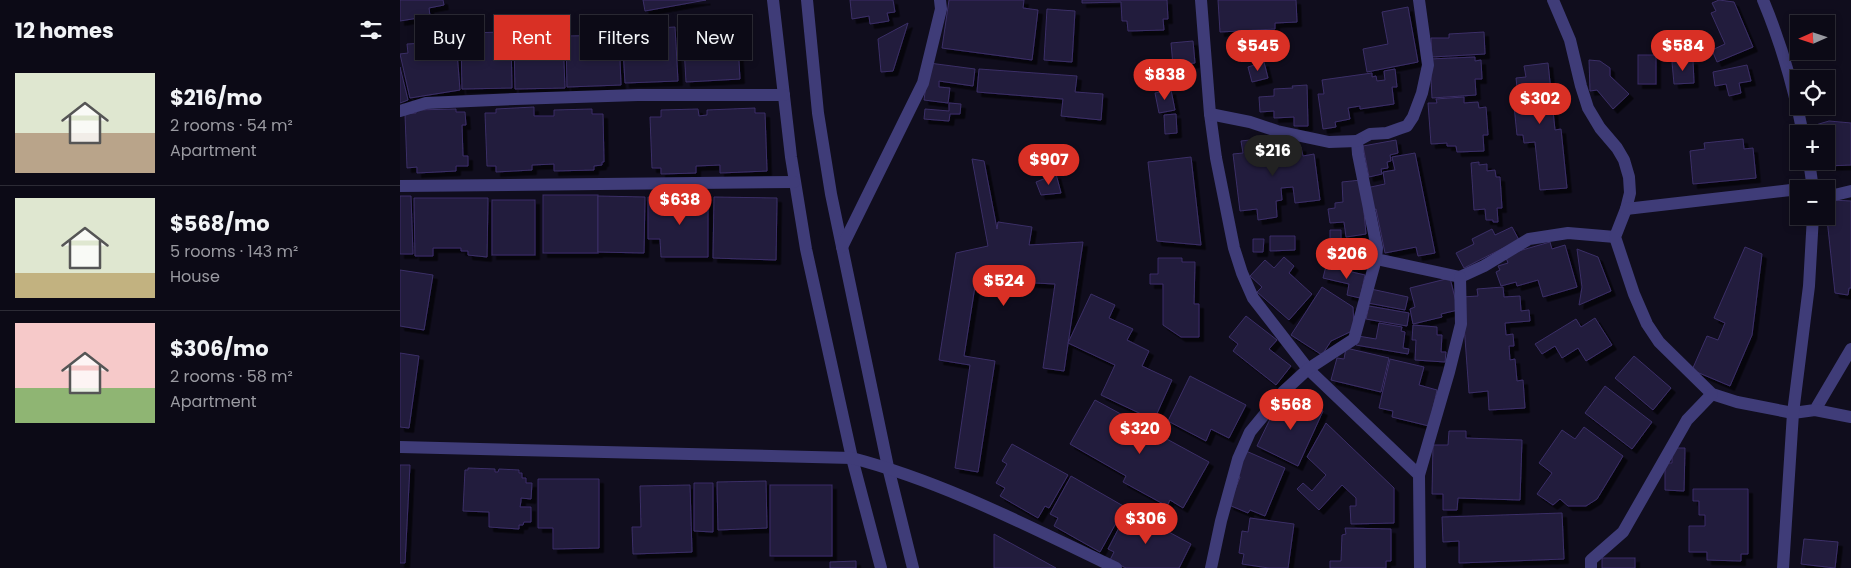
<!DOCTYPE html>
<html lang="en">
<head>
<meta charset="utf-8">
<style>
	:root { --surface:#0c0a16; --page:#15131f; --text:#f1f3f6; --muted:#9a9aa1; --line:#2c2b35; --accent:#d93025 }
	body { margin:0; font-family:Poppins,sans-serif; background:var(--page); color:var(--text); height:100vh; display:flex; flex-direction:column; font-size:19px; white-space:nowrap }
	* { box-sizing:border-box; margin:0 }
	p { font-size:16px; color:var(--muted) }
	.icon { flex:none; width:28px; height:28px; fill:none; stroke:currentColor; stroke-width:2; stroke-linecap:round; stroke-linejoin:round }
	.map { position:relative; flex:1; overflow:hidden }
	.panel { display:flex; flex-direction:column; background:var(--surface); width:400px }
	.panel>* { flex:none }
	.guide { position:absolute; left:15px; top:15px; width:475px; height:45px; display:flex; gap:10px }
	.needle { width:32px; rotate:267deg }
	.tools { position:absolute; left:1390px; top:15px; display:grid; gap:10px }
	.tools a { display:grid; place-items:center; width:45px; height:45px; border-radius:0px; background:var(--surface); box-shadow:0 2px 8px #0003,0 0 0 1px var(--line); font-size:25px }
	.price { position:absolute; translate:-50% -42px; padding:0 11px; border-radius:18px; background:var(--accent); color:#fff; font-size:16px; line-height:32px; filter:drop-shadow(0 1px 2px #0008) }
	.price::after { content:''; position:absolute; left:50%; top:30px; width:15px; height:11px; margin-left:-8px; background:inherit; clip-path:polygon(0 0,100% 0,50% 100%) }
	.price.on { background:#222; color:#fff }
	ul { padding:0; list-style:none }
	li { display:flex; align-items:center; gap:15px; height:125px; padding:0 15px }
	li+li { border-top:1px solid var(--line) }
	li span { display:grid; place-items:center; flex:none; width:140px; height:100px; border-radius:0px; color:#555 }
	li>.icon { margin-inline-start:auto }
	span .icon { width:60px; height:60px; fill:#fffc; stroke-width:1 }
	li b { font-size:21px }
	h2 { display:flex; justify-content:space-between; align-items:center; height:60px; padding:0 15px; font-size:21px }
	.chip { padding:0 18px; border-radius:0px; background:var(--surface); box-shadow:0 2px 8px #0003,0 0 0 1px var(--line); font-size:18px; line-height:45px }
	.chip.on { background:var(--accent); color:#fff }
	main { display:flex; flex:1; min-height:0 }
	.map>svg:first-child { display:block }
	.building { fill:#221b3c; stroke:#3b2f67; filter:url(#shadow) }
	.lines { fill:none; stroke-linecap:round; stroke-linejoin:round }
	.minor { stroke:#3f3c78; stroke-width:12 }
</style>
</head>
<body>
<main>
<section class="panel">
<h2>12 homes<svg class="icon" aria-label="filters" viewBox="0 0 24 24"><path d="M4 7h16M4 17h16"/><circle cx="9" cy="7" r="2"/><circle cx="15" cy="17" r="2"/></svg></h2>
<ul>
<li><span style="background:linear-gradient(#dfe7d0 60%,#b9a48a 0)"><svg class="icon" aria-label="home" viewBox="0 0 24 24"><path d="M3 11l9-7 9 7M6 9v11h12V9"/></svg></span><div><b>$216/mo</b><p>2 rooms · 54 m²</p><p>Apartment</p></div></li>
<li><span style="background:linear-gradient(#dfe7d0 75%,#c2b280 0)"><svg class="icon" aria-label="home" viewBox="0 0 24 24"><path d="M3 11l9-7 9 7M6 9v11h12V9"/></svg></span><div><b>$568/mo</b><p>5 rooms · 143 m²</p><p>House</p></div></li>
<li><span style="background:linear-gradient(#f6c9c9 65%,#8fb573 0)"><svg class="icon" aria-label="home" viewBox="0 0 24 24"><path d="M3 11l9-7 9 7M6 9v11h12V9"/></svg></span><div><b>$306/mo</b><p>2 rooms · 58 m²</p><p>Apartment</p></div></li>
</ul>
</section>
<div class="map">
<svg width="1451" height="568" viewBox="0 0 1451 568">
	<defs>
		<filter id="shadow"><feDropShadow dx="4.5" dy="4.5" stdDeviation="0" flood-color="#0009"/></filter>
	</defs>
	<rect width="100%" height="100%" fill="#100d1d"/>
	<!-- building -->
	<g class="building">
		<polygon points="0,0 43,0 44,5 29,8 30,16 0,21"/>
		<polygon points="243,0 306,0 245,11"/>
		<polygon points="450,0 493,0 495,12 487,13 489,21 470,24 469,16 452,19"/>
		<polygon points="549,0 624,0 623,8 638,10 632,60 542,48"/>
		<polygon points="682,0 767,0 768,19 763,19 764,30 728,31 727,21 722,21 721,2 682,3"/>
		<polygon points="818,0 896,0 897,22 875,23 875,29 820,32"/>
		<polygon points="1319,0 1334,2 1353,47 1317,62 1312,50 1325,44 1311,13 1316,11 1312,3"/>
		<polygon points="1008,7 1018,62 967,72 963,49 988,44 982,12"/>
		<polygon points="647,9 675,11 672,62 644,60"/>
		<polygon points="508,23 493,71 481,72 478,39"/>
		<polygon points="275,27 278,81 225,83 222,30"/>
		<polygon points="337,27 340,79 286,82 283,29"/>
		<polygon points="157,31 157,38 163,38 165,88 115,89 114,39 121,39 120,32"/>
		<polygon points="104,32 104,38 111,38 112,88 62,89 61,39 68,39 67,33"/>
		<polygon points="1084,32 1085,54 1032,57 1031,38 1049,38 1049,34"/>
		<polygon points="219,35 221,85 167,87 166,36"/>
		<polygon points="53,37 53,41 56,40 60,90 10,98 0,54 8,53 7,44 26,43 26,38"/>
		<polygon points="793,41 795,63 773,65 771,43"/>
		<rect x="1238" y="55" width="18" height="29"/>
		<polygon points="1075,57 1075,61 1081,60 1082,79 1075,79 1076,95 1032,98 1030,59"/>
		<polygon points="1189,60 1200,61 1210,68 1210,76 1229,94 1213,109 1197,90 1190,91"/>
		<polygon points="1293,60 1294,83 1274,84 1272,62"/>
		<polygon points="864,62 868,78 852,82 848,67"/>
		<polygon points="529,63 575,69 573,86 539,81 539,87 550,88 548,103 524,100"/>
		<polygon points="1148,63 1155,130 1161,129 1167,188 1140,190 1135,142 1124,143 1123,135 1117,135 1113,96 1118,96 1116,78 1126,77 1124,66"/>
		<polygon points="1347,65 1351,81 1339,83 1341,93 1329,96 1326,84 1315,86 1313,72"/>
		<polygon points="0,67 8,100 0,103"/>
		<polygon points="579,69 677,76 675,92 703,94 701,120 661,116 663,99 577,92"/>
		<polygon points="995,69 997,87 992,87 994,104 960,109 960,106 948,108 950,119 935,122 936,127 923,129 918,94 924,94 922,80 972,73 972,77 976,76 977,81 985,80 984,71"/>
		<polygon points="907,85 908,126 894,126 894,117 874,118 874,111 860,112 859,97 874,96 874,89 893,88 892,86"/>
		<polygon points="771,90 775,110 759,113 755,93"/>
		<polygon points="1064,97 1064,103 1078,102 1079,108 1086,107 1088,135 1083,135 1084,151 1057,152 1056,146 1047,146 1047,143 1031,144 1028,103 1037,103 1036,99"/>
		<polygon points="549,103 561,104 560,114 550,114 549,121 524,119 525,109 549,111"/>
		<polygon points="134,107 134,116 154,116 154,110 192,109 192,114 203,114 204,162 202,162 202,165 194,166 194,170 154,171 154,164 132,165 132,170 96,172 96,166 87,166 85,113 96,113 96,109"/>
		<polygon points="355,108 355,113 365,113 367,171 320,173 320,165 296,166 296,173 261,174 261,168 252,168 250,117 261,117 261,110 298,109 299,116 307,115 307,110"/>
		<polygon points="56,109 56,112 65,112 66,125 62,125 63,156 68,156 68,166 56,166 56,171 17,173 17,167 7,168 5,114 16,113 16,110"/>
		<polygon points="776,114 777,133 765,134 764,115"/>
		<polygon points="1429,121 1451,123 1451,165 1425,166 1422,161 1426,161 1426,134 1410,134 1409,127"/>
		<polygon points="868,138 869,151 901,147 903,156 914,154 920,200 895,203 893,187 881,188 882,200 876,201 877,217 858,220 857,209 840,211 833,154 843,153 841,141"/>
		<polygon points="1343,139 1344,149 1353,148 1356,178 1293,184 1290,151 1305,149 1304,143"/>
		<polygon points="996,140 998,153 990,155 991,161 987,162 988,168 981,169 982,174 969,177 963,146"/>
		<polygon points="1015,153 1035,253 1018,256 1016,247 985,253 976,209 970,211 966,188 985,184 983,172 995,170 992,157"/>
		<polygon points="791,157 801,245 757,241 748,162"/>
		<polygon points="572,159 584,161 597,229 598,222 632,227 629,245 683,242 664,371 643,368 655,284 576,280 564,356 595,361 578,472 555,468 570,365 539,360 556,253 588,246"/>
		<polygon points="1079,162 1079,165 1087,164 1087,171 1095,170 1096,177 1100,177 1102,208 1097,208 1098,222 1093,222 1093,220 1086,220 1085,209 1074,210 1071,163"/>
		<polygon points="656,174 661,193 641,195 636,182"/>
		<polygon points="961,180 966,234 946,237 944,222 930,223 928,209 935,208 935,203 943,202 942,182"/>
		<rect x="143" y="195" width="55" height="58"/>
		<polygon points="0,196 11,196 13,254 0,254"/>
		<polygon points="198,196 245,197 244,253 198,252"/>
		<polygon points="248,197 308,197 308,257 261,257 260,239 248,239"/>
		<polygon points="314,197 377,198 376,260 313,258"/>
		<polygon points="14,198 88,198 87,257 68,255 68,251 61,251 61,248 33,248 33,256 15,256"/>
		<rect x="92" y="200" width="43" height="55"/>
		<polygon points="1431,200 1451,201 1451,288 1449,288 1448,295 1435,293 1427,219 1431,219"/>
		<polygon points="1112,227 1119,240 1064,268 1056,253 1074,244 1072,239 1092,229 1095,235"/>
		<polygon points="930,230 941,230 941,242 968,242 968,269 941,268 941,260 930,260"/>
		<polygon points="870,236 895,236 895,250 870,251"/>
		<polygon points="853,239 864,239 863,252 853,252"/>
		<polygon points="1150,242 1152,249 1165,245 1177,287 1143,297 1138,280 1117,286 1116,282 1101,286 1096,272 1100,270 1098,266 1108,263 1105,255"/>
		<polygon points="1345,247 1362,254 1352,335 1330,386 1292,370 1307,336 1318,340 1325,323 1314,318"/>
		<polygon points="1177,249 1198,257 1211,291 1179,305 1182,287"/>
		<polygon points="884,257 894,266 889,273 912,294 889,320 857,292 862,287 850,276 865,260 874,268"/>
		<polygon points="758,258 782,258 782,262 795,262 794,304 799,304 799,337 781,337 763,325 763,284 750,284 750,274 758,274"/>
		<polygon points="926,266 965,275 960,298 947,295 949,284 923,278"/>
		<polygon points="0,270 33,275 24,330 0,326"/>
		<polygon points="1050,278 1058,310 1041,314 1042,317 1013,324 1010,309 1015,307 1010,288"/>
		<polygon points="922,287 953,307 954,330 931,341 922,355 891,335"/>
		<polygon points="1103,287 1104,297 1120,296 1121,311 1129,310 1130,321 1105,323 1106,335 1113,334 1114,346 1109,346 1110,360 1115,359 1117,381 1123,380 1125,408 1089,410 1088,391 1069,393 1062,297 1078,296 1077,289"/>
		<polygon points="971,289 1008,297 1005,310 968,303"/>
		<polygon points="691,294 715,305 709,318 733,329 727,340 749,351 742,366 772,380 754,420 701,395 715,365 668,343"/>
		<polygon points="969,306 1009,313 1007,326 966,319"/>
		<polygon points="846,316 877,340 869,349 891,366 876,385 833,351 838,344 829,337"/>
		<polygon points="1195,318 1212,345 1186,361 1178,348 1162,358 1155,346 1142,354 1135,344 1176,319 1181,327"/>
		<polygon points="979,323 1002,327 1001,331 1005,332 1003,348 1009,349 1008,354 956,345 958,336 976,339"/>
		<polygon points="1013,325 1037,327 1037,335 1042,335 1041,352 1046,352 1045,362 1015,360 1016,340 1012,340"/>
		<polygon points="946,348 989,358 981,392 931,380 937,358 944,359"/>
		<polygon points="0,353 19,356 9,428 0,427"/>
		<polygon points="1234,356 1271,388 1253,410 1215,378"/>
		<polygon points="990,359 1024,367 1019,385 1037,390 1029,426 992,417 993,411 979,408"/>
		<polygon points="790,376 846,405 829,438 811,429 806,441 768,421"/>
		<polygon points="1205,386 1252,422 1232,449 1185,413"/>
		<polygon points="890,395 923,411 898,466 857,446 872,415 880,419"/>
		<polygon points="695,400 809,462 783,508 770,500 767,506 723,482 726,476 670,444"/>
		<polygon points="926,423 994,488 994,523 951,524 950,506 956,506 956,498 942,485 919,510 897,489 903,483 912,491 926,475 907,457"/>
		<polygon points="1184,427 1223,456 1197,499 1186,506 1168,506 1160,499 1153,505 1137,494 1152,473 1139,463 1162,430 1175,439"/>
		<polygon points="1049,431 1066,431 1066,438 1122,440 1120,500 1058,498 1057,510 1043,510 1043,494 1032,494 1033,445 1048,445"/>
		<polygon points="612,444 668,475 649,508 645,506 638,518 600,496 605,488 596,483 607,464 602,461"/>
		<polygon points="1272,448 1285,448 1284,491 1265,490 1265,463 1272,463"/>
		<polygon points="846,451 885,468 865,516 850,510 848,513 829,505 840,477 836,475"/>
		<polygon points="0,465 10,465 5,563 0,563"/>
		<polygon points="68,468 95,469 95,472 98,472 99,469 119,470 119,473 122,473 122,478 126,478 126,483 132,483 131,499 121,498 121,501 120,507 131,507 131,522 124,522 123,525 119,525 119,529 89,527 89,512 63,511 65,470 68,470"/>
		<polygon points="671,476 725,507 700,552 654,526 658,518 650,514"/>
		<polygon points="138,479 199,479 199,548 153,549 153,528 138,528"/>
		<polygon points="366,481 367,528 318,530 317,482"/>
		<polygon points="294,483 313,483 313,532 294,531"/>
		<polygon points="290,485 292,552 233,554 232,527 241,527 240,486"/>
		<rect x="370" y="485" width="62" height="71"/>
		<polygon points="1293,489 1348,489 1348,554 1341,554 1341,561 1307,560 1307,552 1289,552 1289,526 1305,526 1305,515 1299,515 1299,501 1293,501"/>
		<polygon points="728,510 791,544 779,568 726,568 710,560 714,552 708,549"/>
		<polygon points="1162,513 1164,559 1059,563 1059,541 1043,542 1042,517"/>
		<polygon points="850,518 894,524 888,568 869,568 842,564 844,554 839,553 842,531 848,532"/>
		<polygon points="945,528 991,529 991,561 986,561 986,568 930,568 930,561 941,561 942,535 946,534"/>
		<polygon points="594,534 656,568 594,568"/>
		<polygon points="1404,539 1438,542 1435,568 1401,564"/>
		<rect x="1202" y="558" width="33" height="10"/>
		<polygon points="456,561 456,568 430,568 430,562"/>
	</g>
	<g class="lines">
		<!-- minor -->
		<g class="minor">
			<polyline points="373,0 391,157 406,249 452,458 481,568"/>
			<polyline points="407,0 418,113 431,194 488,467 513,568"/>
			<polyline points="801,0 810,114 816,158 834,248 842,273 853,298 908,369 1019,475"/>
			<polyline points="1019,0 1028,65 1022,93 1013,117 1007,126 1001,128 987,133 970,134 957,141 958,154 977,248 976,259 1060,277 1084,266 1129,239 1168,233 1215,237"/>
			<polyline points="1153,0 1170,40 1181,86 1188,108 1200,128 1217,148 1224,160 1229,177 1230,193 1226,209 1215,237 1234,294 1247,324 1259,342 1312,394 1337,402 1393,413 1415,410 1451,349"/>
			<path d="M1363,0c18,43 31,88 40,134"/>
			<polyline points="0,111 26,103 115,99 238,95 384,95"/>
			<polyline points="810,114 850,122 877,131 929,142 957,141"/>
			<polyline points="1409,161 1413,189"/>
			<polyline points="0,186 394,182"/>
			<polyline points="1426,197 1451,191"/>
			<polyline points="1226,209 1399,189"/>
			<polyline points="442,247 523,83 541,9 540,0"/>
			<polyline points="1415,410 1451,417"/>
			<path d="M0,447l452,11c92,24 178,69 264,110"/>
			<polyline points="811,568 821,521 838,459 850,432 883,392 908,369 954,339 976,259"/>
			<polyline points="1020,568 1019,475 1049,372 1061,324 1060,277"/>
			<polyline points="1191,568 1191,560 1223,532 1287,420 1312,394"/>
			<polyline points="1383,568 1393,413 1409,286 1413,216"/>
		</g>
	</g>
</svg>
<div class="tools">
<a><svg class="needle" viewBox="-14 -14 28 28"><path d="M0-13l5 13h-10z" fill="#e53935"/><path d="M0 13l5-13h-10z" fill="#9a9aa1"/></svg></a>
<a><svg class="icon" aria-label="locate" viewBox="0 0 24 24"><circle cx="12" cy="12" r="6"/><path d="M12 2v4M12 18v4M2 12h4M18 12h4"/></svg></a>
<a>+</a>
<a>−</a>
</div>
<b class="price" style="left:858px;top:72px">$545</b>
<b class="price" style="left:1283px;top:72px">$584</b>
<b class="price" style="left:765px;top:101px">$838</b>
<b class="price" style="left:1140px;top:125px">$302</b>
<b class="price on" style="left:873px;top:177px">$216</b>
<b class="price" style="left:649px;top:186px">$907</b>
<b class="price" style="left:280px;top:226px">$638</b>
<b class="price" style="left:947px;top:280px">$206</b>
<b class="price" style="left:604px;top:307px">$524</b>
<b class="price" style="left:891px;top:431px">$568</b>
<b class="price" style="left:740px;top:455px">$320</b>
<b class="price" style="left:746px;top:545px">$306</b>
<div class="guide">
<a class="chip">Buy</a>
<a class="chip on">Rent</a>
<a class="chip">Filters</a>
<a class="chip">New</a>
</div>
</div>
</main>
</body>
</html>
